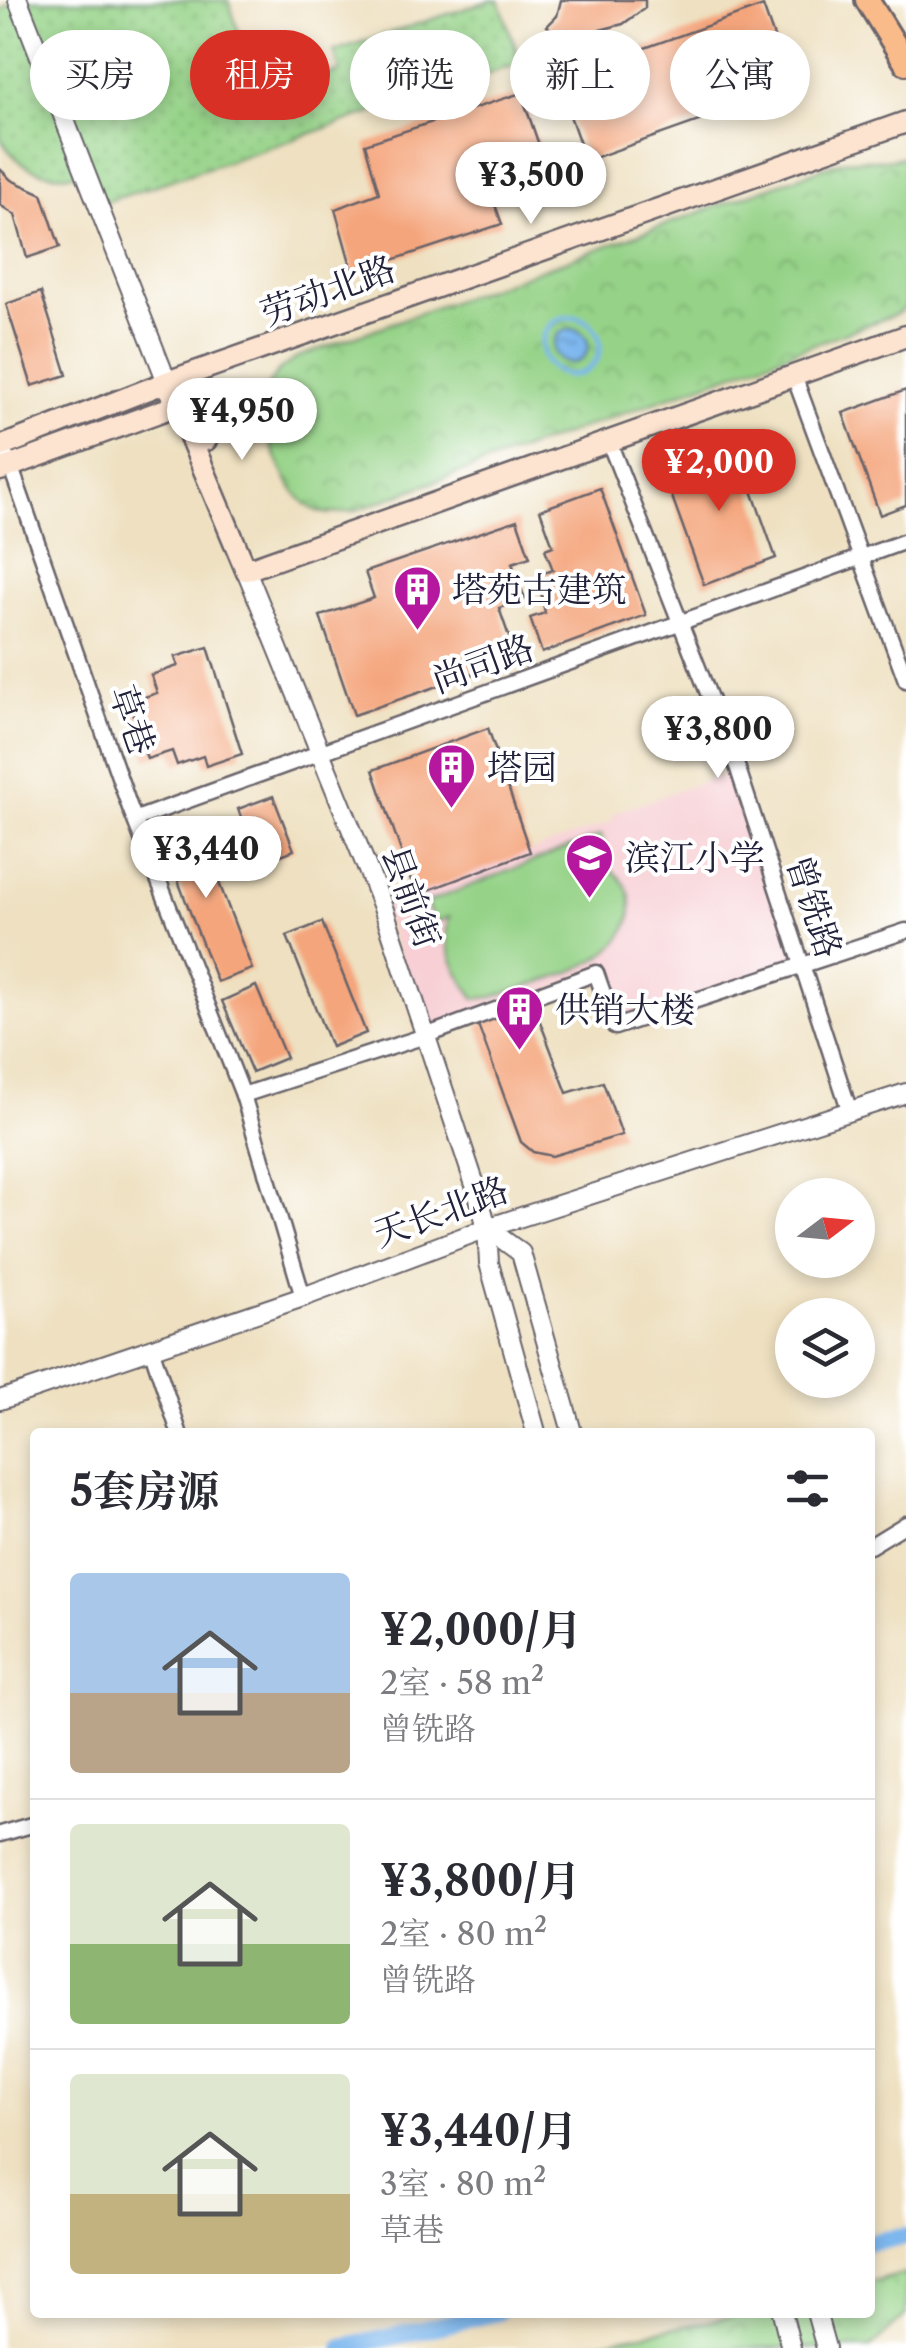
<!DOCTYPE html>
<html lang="zh">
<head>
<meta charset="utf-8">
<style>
	:root { --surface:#fff; --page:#f2f2f3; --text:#2b2b33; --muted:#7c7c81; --line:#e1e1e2; --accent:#d93025 }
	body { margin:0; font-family:"Libre Caslon Text","Noto Serif SC",serif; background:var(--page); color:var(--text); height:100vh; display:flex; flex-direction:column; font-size:38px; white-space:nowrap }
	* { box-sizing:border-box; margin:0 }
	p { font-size:32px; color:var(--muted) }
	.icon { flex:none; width:55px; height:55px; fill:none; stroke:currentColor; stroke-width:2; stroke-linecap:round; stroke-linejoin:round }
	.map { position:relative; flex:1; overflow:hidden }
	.details { position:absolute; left:30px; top:1428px; width:845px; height:890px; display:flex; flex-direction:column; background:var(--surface); border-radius:10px; box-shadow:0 5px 15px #0003 }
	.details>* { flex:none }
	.top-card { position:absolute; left:30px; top:30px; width:848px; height:90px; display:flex; gap:20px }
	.needle { width:65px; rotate:74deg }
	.buttons { position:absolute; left:775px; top:1178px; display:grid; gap:20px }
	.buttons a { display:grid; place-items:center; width:100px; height:100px; border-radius:50%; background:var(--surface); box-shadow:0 5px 15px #0003; font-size:50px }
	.price { position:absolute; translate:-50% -85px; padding:0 22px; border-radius:35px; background:#fff; color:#222; font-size:32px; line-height:65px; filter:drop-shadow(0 2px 5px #0008) }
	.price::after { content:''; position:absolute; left:50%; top:60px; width:30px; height:22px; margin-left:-15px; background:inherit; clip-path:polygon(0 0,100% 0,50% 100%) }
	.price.current { background:var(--accent); color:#fff }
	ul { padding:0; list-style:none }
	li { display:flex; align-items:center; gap:30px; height:250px; padding:0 40px }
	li+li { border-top:2px solid var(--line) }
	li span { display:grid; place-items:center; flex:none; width:280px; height:200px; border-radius:10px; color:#555 }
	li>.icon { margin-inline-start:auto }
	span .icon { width:120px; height:120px; fill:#fffc; stroke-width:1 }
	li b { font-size:42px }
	h2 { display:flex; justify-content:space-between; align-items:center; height:120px; padding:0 40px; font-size:42px }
	.tag { padding:0 35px; border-radius:45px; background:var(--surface); box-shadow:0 5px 15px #0003; font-size:35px; line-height:90px }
	.tag.current { background:var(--accent); color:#fff }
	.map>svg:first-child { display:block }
	.built { fill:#f7cfd4 }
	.grass { fill:url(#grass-dots); stroke:#5c7a62; stroke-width:2.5 }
	.park { fill:url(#park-crowns); stroke:#5c7a62; stroke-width:2.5 }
	.pitch { fill:#96d388; stroke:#5c7a62; stroke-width:2.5 }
	.water { fill:url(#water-ripples); stroke:#506c94; stroke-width:2.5 }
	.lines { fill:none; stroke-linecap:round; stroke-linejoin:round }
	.stream { stroke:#7db7ee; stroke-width:5 }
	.canal { stroke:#7db7ee; stroke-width:18 }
	.building { fill:#f4a57b }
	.minor-casing { stroke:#69646a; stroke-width:19 }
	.tertiary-casing { stroke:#69646a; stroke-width:22 }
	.secondary-casing { stroke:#69646a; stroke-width:25 }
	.primary-casing { stroke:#69646a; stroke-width:28 }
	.minor { stroke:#fff; stroke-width:14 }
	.tertiary { stroke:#fff; stroke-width:18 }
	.secondary { stroke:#fde4d1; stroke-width:20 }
	.primary { stroke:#fabb8b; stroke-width:22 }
	.labels { text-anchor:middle; stroke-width:8; stroke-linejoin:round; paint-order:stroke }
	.street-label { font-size:35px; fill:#22223b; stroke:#fff }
	.poi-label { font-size:35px; fill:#22223b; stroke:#fff; text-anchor:start }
</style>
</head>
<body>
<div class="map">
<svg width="906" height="2348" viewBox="0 0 906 2348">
	<defs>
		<pattern id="grass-dots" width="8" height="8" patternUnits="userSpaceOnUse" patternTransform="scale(2.5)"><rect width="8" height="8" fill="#96d388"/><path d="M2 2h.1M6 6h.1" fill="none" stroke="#81b576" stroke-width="1.8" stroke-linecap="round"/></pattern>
		<pattern id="park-crowns" width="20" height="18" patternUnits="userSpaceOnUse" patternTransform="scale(2.5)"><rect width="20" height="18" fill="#96d388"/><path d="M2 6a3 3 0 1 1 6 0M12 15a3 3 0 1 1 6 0" fill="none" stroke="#81b576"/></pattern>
		<pattern id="water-ripples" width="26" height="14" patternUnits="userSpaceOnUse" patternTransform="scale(2.5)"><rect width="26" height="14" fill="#7db7ee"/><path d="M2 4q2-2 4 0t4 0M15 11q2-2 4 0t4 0" fill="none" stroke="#6694c2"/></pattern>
	</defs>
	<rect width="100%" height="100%" fill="#fff"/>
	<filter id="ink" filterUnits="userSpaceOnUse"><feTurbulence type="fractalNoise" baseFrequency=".01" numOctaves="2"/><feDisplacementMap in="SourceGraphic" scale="20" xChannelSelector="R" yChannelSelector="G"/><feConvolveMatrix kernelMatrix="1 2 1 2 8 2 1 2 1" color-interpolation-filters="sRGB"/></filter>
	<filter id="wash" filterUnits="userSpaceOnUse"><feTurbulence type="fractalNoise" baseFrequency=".0048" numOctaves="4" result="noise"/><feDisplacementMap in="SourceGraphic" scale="40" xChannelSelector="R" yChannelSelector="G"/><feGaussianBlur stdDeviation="2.25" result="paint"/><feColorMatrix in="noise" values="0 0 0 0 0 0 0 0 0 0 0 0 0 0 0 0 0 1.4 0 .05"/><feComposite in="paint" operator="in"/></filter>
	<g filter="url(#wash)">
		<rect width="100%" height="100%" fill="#eee0c0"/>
		<!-- built -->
		<polygon class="built" points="738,769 801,962 615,1027 596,974 425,1036 383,907 613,821 611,814"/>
		<!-- grass -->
		<path class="grass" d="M15,0h213l19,56 -13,5 14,40 92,-30 -6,-20 157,-51h8l22,63 -424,142 -13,-32c-37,5 -63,-1 -84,-35v-127z"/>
		<!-- park -->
		<g class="park">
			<path d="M906,156v151l-9,7 -543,197c-13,2 -26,5 -39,-1 -29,-13 -59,-89 -49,-119 6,-17 18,-25 32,-34l544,-196c23,-3 42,2 64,-5z"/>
			<polygon points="906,2273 906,2315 870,2348 568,2348 752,2313 870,2312 870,2283"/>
		</g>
		<!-- pitch -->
		<path class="pitch" d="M601,835l6,16 -14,7c21,12 40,26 38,53 -5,57 -92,69 -138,86l-18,2c-17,-24 -35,-53 -26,-82l-15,6 -8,-20z"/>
		<!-- water -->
		<circle class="water" cx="571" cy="346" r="17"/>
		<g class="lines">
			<!-- stream -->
			<circle class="stream" cx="571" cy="346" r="29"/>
			<!-- canal -->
			<g class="canal">
				<polyline points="870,2242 906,2237"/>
				<polyline points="343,2348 497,2312"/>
			</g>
		</g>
		<g id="blocks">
			<!-- building -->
			<g class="building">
				<polygon points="561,0 645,0 645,8 623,24 561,40 547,26 557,16"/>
				<polygon points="763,6 792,88 586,161 557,79"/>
				<polygon points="521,93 548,171 490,191 502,224 353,273 335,209 379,193 365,144"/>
				<polygon points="0,169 11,180 42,194 60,247 27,258 15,215 0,205"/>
				<polygon points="41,292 67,375 32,386 6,304"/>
				<polygon points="906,390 906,505 880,515 843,413"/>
				<polygon points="735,443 776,558 704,585 662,469"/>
				<polygon points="600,488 646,615 542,653 530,618 545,613 538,575 553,570 545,549 553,546 540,510"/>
				<polygon points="517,520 530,557 512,563 525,599 499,608 514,651 485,661 488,669 354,715 320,616 374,598 365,572"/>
				<polygon points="208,647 242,754 206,766 203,756 177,765 172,751 147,759 129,702 157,693 151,675 178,666 175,657"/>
				<polygon points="488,728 530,852 416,895 373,770"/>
				<polygon points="273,796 294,850 258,864 238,809"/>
				<polygon points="195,820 252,969 217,982 160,834"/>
				<polygon points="322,922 366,1033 331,1047 287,936"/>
				<polygon points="256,986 286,1058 252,1072 222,1001"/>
				<polygon points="533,1003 567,1093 603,1082 622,1135 552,1156 533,1152 521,1142 478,1025"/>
			</g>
		</g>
	</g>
	<g filter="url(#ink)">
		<use href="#blocks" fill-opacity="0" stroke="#69646a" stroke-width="2.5"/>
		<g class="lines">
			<defs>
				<g id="minor">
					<polyline points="794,376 906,680"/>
					<polyline points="609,442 738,769 850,1112"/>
					<polyline points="8,459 130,808 243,1095 303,1297"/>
					<polyline points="136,819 906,541"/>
					<polyline points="243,1095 425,1036 596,973 615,1027 906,931"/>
					<polyline points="151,1348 179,1432"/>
					<polyline points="870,1546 906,1524"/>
					<polyline points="0,1834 35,1824"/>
				</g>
				<g id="tertiary">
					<polyline points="18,0 167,382"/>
					<polyline points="246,570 383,907 478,1194 487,1228 489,1263 536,1432"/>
					<polyline points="487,1228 521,1253 572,1432"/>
					<polyline points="0,1400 303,1297 487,1228 906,1093"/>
					<polyline points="782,2312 791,2348"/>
					<polyline points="816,2312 826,2348"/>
				</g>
				<g id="secondary">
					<polyline points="181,378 206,440"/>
					<polyline points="167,382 246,570 906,336"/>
					<polyline points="0,447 167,382 906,122"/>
					<polyline points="0,470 186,402"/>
				</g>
				<polyline id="primary" points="867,0 906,63"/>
			</defs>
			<!-- minor casing -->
			<use href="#minor" class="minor-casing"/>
			<!-- tertiary casing -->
			<use href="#tertiary" class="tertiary-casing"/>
			<!-- secondary casing -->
			<use href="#secondary" class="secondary-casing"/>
			<!-- primary casing -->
			<use href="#primary" class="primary-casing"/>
			<!-- minor -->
			<use href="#minor" class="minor"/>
			<!-- tertiary -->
			<use href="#tertiary" class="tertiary"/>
			<!-- secondary -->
			<use href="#secondary" class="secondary"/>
			<!-- primary -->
			<use href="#primary" class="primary"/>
		</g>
	</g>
	<!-- icons -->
	<defs>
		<symbol id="building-pin" viewBox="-11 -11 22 30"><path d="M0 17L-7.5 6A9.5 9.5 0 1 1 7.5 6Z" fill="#b5179e" stroke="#fff"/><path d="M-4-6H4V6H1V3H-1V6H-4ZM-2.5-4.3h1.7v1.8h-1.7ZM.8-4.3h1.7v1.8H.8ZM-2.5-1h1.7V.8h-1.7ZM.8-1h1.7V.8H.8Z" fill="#fff"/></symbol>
		<symbol id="school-pin" viewBox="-11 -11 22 30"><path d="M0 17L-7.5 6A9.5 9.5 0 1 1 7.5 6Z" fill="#b5179e" stroke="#fff"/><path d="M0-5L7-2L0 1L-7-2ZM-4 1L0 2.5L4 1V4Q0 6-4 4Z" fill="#fff"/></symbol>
	</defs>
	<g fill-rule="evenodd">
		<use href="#building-pin" x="390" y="562" width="55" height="75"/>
		<use href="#building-pin" x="424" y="740" width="55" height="75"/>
		<use href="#school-pin" x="562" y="830" width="55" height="75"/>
		<use href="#building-pin" x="492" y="982" width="55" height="75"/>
	</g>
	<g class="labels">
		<!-- street labels -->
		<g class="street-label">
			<text transform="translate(328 291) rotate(-20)" y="12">劳动北路</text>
			<text transform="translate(483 664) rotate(-20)" y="12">尚司路</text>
			<text transform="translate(132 720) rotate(71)" y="12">草巷</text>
			<text transform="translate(411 897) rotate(70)" y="12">县前街</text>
			<text transform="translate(814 907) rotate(72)" y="12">曾铣路</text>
			<text transform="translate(441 1212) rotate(-20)" y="12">天长北路</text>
		</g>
		<!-- poi labels -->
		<g class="poi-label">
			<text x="452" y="602">塔苑古建筑</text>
			<text x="487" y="780">塔园</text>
			<text x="625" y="870">滨江小学</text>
			<text x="555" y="1022">供销大楼</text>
		</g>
	</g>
</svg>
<div class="buttons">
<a><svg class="needle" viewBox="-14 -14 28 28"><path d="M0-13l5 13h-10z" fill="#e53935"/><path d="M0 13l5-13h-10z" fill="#7c7c81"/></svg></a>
<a><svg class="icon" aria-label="layers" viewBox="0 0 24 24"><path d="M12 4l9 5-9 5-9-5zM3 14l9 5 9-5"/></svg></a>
</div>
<b class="price" style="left:531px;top:227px">¥3,500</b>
<b class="price" style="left:242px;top:463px">¥4,950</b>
<b class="price current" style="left:719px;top:514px">¥2,000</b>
<b class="price" style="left:718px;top:781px">¥3,800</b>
<b class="price" style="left:206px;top:901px">¥3,440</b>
<div class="top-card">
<a class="tag">买房</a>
<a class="tag current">租房</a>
<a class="tag">筛选</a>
<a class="tag">新上</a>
<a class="tag">公寓</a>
</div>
<section class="details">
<h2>5套房源<svg class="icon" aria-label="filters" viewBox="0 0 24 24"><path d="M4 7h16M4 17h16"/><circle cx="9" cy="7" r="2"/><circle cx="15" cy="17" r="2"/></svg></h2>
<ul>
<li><span style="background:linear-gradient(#a9c7e8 60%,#b9a48a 0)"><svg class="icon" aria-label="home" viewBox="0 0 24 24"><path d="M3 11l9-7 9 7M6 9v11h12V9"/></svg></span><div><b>¥2,000/月</b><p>2室 · 58 m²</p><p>曾铣路</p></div></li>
<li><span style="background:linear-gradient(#dfe7d0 60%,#8fb573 0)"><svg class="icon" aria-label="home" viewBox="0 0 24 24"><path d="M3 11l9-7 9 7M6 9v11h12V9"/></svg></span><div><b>¥3,800/月</b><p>2室 · 80 m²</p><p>曾铣路</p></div></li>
<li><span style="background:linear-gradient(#dfe7d0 60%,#c2b280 0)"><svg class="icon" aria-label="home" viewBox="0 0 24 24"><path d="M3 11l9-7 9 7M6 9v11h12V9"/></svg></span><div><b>¥3,440/月</b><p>3室 · 80 m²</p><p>草巷</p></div></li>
</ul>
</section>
</div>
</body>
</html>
